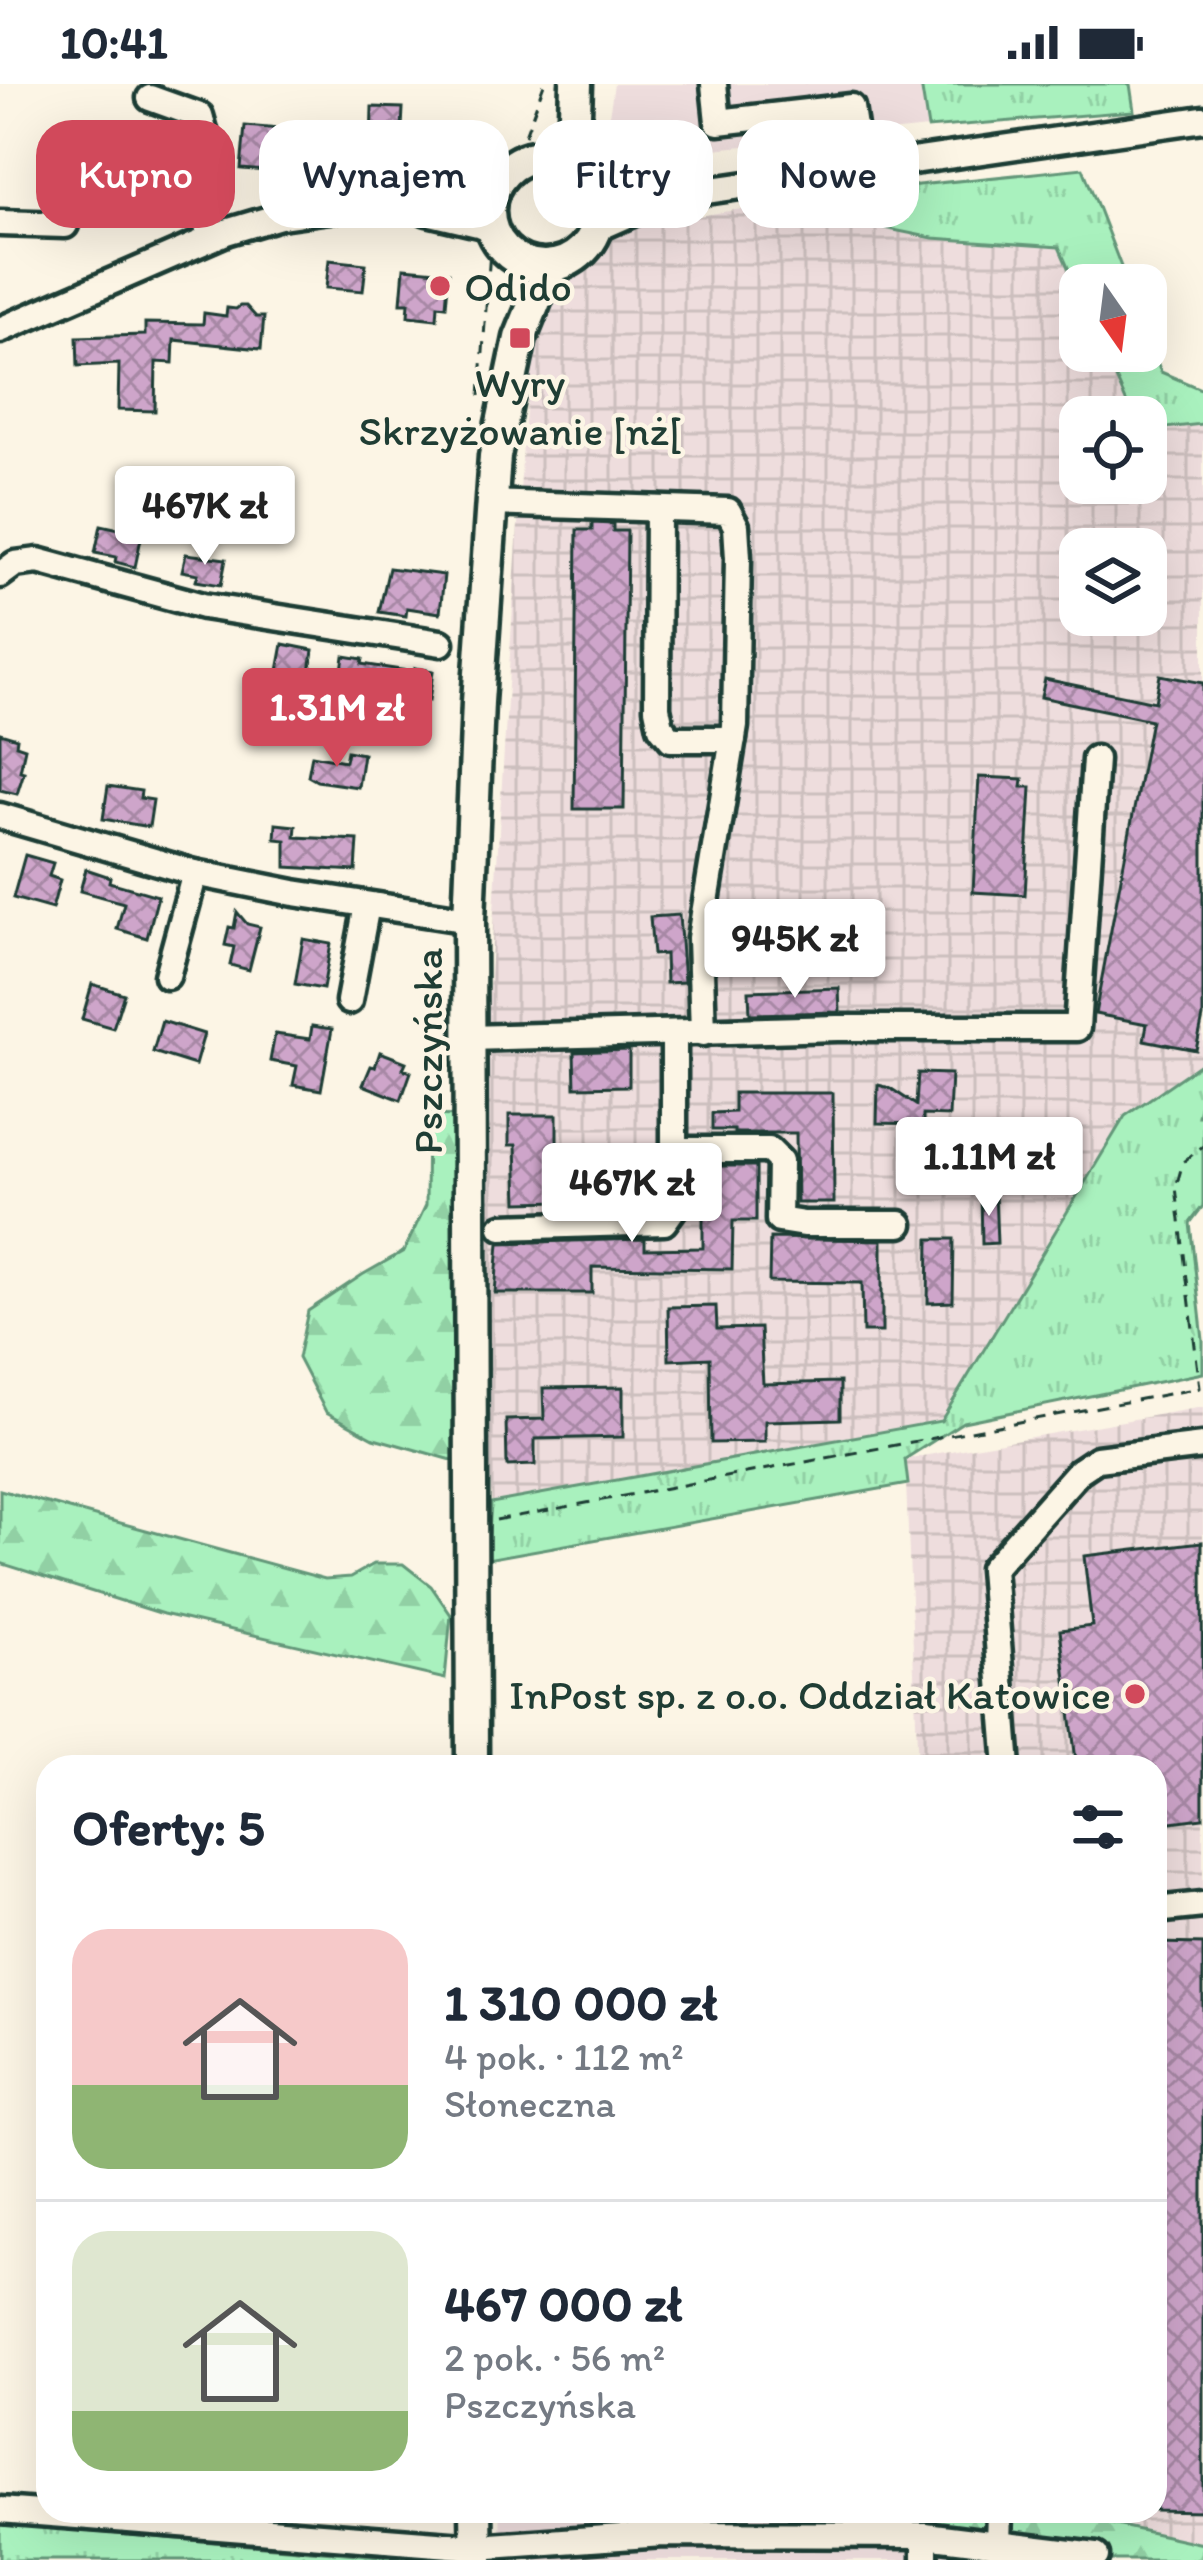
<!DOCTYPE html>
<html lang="pl">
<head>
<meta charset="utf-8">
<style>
	:root { --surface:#fff; --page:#f2f2f3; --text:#1f2937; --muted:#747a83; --line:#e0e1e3; --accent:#d1495b }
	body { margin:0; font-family:Itim,sans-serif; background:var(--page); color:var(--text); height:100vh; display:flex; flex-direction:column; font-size:45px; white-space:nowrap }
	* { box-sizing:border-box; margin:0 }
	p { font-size:39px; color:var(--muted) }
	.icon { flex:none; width:66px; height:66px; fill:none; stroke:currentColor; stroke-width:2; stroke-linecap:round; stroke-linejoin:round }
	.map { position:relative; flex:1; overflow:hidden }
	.panel { position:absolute; left:36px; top:1671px; width:1131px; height:768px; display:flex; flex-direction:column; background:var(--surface); border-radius:36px; box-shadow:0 12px 48px #0002 }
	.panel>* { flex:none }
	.guide { position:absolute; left:36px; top:36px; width:1131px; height:108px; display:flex; gap:24px }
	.needle { width:78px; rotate:166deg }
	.fabs { position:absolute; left:1059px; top:180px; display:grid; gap:24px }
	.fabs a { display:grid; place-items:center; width:108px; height:108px; border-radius:24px; background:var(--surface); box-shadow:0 12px 48px #0002; font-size:60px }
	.price { position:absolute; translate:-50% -102px; padding:0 27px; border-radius:12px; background:#fff; color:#222; font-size:39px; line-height:78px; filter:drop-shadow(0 3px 6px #0008) }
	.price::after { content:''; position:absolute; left:50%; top:72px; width:36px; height:27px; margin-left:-18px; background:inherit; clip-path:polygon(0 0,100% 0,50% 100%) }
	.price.current { background:var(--accent); color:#fff }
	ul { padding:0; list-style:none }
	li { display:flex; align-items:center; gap:36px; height:300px; padding:0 36px }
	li+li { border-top:3px solid var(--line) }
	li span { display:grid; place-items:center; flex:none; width:336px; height:240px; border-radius:36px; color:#555 }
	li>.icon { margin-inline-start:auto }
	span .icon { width:144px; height:144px; fill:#fffc; stroke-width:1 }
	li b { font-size:51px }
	h2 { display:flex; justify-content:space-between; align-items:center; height:144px; padding:0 36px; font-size:51px }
	.chip { padding:0 42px; border-radius:36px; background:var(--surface); box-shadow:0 12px 48px #0002; font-size:42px; line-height:108px }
	.chip.current { background:var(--accent); color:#fff }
	.status { display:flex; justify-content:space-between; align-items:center; height:84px; padding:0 60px; background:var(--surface); direction:ltr }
	.status svg { height:33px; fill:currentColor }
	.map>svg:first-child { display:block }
	.built { fill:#edd }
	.industrial { fill:url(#industrial-grid); fill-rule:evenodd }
	.grass { fill:url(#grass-tufts); stroke:#649779; stroke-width:3 }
	.forest { fill:url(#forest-firs); stroke:#649779; stroke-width:3 }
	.building { fill:url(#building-cross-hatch); stroke:#1f3d34; stroke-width:3 }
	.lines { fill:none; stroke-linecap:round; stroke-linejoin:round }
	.minor-casing { stroke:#1f3d34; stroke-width:33 }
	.major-casing { stroke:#1f3d34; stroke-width:39 }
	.path { stroke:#1f3d34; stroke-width:3; stroke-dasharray:12 9; stroke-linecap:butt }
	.minor { stroke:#fcf5e5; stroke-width:24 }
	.major { stroke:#fcf5e5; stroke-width:30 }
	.poi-dot { fill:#d1495b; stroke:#fcf5e5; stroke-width:4.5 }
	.labels { text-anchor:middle; stroke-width:9; stroke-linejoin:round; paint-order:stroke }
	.poi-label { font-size:42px; fill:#1f3d34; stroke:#fcf5e5; text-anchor:start }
	.street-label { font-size:42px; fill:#1f3d34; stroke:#fcf5e5 }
</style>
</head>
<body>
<div class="status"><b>10:41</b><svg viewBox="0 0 49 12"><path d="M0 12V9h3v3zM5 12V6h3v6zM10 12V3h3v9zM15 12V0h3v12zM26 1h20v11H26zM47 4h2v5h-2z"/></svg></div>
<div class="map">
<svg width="1203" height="2476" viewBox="0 0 1203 2476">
	<defs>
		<pattern id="industrial-grid" width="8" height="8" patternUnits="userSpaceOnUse" patternTransform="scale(3)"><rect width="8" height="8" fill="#edd"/><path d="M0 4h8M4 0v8" fill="none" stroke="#ccbfbe"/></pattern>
		<pattern id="grass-tufts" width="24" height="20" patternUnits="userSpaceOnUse" patternTransform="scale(3)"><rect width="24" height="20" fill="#a9f1be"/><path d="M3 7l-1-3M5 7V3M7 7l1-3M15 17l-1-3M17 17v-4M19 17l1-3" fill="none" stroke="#91d0a4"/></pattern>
		<pattern id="forest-firs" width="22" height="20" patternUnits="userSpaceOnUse" patternTransform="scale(3)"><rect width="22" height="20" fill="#a9f1be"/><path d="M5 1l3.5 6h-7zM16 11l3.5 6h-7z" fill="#91d0a4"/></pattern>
		<pattern id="building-cross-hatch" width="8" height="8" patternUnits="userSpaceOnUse" patternTransform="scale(3)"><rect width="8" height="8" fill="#cea5ca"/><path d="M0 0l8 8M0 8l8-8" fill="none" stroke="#a788a5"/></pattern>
	</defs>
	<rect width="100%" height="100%" fill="#fcf5e5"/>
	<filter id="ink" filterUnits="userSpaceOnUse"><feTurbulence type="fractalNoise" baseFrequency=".00833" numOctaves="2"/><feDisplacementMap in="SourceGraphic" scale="24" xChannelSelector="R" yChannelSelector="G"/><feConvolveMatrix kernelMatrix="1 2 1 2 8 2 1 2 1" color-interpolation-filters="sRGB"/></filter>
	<g filter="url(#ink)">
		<!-- built -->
		<g class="built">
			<polygon points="614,0 921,0 928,44 602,76"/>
			<polygon points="501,2427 845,2427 1042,2476 499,2476"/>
		</g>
		<!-- industrial -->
		<g class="industrial">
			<path d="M841,109l24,31 68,14 126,9 21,48v56h24l29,66h-53v66h66v-52l57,-7v638l-78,54 -184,305 -449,82 -11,-140 6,-339 36,-580 17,-186 53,-25zM1080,465h66v66h-66z"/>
			<polygon points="1203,1323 1203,2460 1098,2437 1007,2427 1155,2427 1155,1683 918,1683 905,1375"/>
		</g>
		<!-- grass -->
		<g class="grass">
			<polygon points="921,0 1130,0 1134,27 928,44"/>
			<polygon points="1083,84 1128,201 1080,201 1080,211 1059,163 933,154 864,140 841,109"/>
			<polygon points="1146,249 1161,288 1203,306 1203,340 1146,346 1146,333 1133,333 1104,267 1146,267"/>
			<polygon points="1203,978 1203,1009 1198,1032 1203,1032 1203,1122 1190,1139 1203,1256 1203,1289 963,1338 905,1375 908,1400 487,1475 491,1419 941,1337 1125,1032"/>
			<polygon points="0,2440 416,2475 418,2476 0,2476"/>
		</g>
		<!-- forest -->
		<g class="forest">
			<polygon points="427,1031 458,1032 459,1378 374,1354 326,1328 298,1274 308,1227 362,1191 404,1167 426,1121"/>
			<polygon points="0,1406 325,1495 351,1493 374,1480 403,1480 431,1502 451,1531 445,1595 163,1530 0,1479"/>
			<polygon points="845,2427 1007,2427 1098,2437 1203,2460 1203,2476 1042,2476"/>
		</g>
		<!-- building -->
		<g class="building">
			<polygon points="372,23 403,24 401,64 371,63"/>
			<polygon points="245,42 281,45 280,56 304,57 304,73 279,72 278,88 241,85"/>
			<polygon points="154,65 185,67 183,99 152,97"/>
			<polygon points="329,176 366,180 363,207 326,204"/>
			<polygon points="404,184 449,188 446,222 438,221 437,235 408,232 409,219 401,219"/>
			<polygon points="240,222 246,222 256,233 264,233 261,265 174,256 173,279 156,278 155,327 118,326 119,280 78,282 77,253 145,251 145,239 203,240 204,229 226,232 227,224 236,225"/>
			<polygon points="592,439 613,440 613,447 627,447 624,725 574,725 577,446 592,446"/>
			<polygon points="101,441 142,450 135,483 115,478 116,473 95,469"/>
			<polygon points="186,470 226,475 221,501 196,497 198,490 182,487"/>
			<polygon points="389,484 444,491 440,529 407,524 406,532 379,528"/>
			<polygon points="283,560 313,566 310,588 298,586 298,590 278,587"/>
			<polygon points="344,572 363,575 362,580 414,588 415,584 433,587 429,616 403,612 404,606 366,600 365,606 340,601"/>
			<polygon points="1160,591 1203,599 1203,933 1196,966 1144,956 1147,940 1095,930 1151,636 1041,613 1045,595 1155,618"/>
			<polygon points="0,649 17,654 16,661 25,664 20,687 24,688 17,710 0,706"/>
			<polygon points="347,667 363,670 358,703 317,697 308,692 312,671 345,677"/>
			<polygon points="979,693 1023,695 1022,703 1031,703 1025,811 973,808"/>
			<polygon points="108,702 141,707 140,714 153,716 149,743 103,735"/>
			<polygon points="276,740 296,742 295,753 358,756 356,787 286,783 286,756 275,755"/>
			<polygon points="25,771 53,779 49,792 60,796 52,825 13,814"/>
			<polygon points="86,785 110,793 109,798 158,812 147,854 117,845 124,819 80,807"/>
			<polygon points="237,828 247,840 260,843 249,886 230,881 234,863 225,861 229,843 234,844"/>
			<polygon points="679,831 684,898 666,899 665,870 653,871 650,833"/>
			<polygon points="303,855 331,860 323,905 295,900"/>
			<polygon points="92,900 124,910 113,944 82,935"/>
			<polygon points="839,904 840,928 750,930 749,907"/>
			<polygon points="162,937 204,950 195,981 153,968"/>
			<polygon points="312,942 332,945 321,1006 293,1001 297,982 270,977 275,950 310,955"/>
			<polygon points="629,966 629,1002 575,1003 574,968"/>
			<polygon points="380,968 406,978 403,985 411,988 401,1016 363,1001 371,982 375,983"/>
			<polygon points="918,989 951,990 949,1032 923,1031 923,1040 877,1039 878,1001 890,1004 916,1021"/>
			<polygon points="734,1009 833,1009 834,1119 797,1119 796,1049 734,1049 734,1046 712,1046 712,1029 734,1028"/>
			<polygon points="509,1031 557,1031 557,1066 646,1064 648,1115 518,1118 516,1061 509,1061"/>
			<polygon points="710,1082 756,1082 756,1137 733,1137 732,1185 592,1183 592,1209 495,1209 499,1159 645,1155 645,1165 703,1164 703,1101 710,1101"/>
			<polygon points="981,1109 995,1109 997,1159 982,1160"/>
			<polygon points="770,1154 882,1156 882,1248 863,1248 862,1199 769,1198"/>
			<polygon points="929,1155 954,1155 953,1218 928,1219"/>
			<polygon points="716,1222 717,1245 760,1244 763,1300 840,1298 840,1335 765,1337 765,1358 711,1359 710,1274 669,1276 668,1223"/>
			<polygon points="623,1303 623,1353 535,1355 535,1381 507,1382 506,1336 544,1335 543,1304"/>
			<polygon points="1202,1458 1203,1734 1155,1740 1155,1683 1108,1683 1107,1673 1076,1677 1060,1546 1092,1542 1084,1472"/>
			<polygon points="1155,1859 1203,1860 1203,2427 1155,2426"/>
		</g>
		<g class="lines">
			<defs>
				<g id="minor">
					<polyline points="714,0 718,38 851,23 860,83"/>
					<polyline points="150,14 200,32 204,46 200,121 211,154"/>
					<polyline points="593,101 669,111"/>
					<polyline points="427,128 491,143"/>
					<polyline points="0,139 65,141"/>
					<polyline points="596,145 671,112 1203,35"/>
					<polyline points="0,246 226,148 280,132 337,124 407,124 493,107"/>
					<polyline points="491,419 728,427 736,442 738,474 735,642 700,854 703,949"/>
					<polyline points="658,425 657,624 661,643 671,655 733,655"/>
					<polyline points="0,491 15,480 38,477 203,522 441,559"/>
					<polyline points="0,732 195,789 294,809 469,836"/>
					<polyline points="167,892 195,789"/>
					<polyline points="349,917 367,821"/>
					<polyline points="469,954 837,944 1077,944 1095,675"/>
					<polyline points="674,1066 769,1066 780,1077 779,1136 804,1140 900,1140"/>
					<polyline points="502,1143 664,1138 674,1124 674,950"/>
					<polyline points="1008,1683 992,1485 1079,1387 1097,1375 1203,1362"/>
					<polyline points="1155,1826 1203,1821"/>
					<polyline points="0,2426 476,2463 663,2450 925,2451 1096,2472"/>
					<polyline points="925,2451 925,2476"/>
					<polyline points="998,2460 999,2427"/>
				</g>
				<g id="major">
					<polyline points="576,0 574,60 579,85"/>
					<circle cx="544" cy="127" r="55"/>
					<polyline points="472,1683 469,836 478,618 495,372 520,254 544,195 556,181"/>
					<polyline points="476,2427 477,2476"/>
				</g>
			</defs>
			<!-- minor casing -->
			<use href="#minor" class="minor-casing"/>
			<!-- major casing -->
			<use href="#major" class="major-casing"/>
			<!-- path -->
			<g class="path">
				<polyline points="498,83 524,54 544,0"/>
				<polyline points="480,312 490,166"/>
				<polyline points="496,1436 1200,1304 1176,1103 1183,1078 1203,1062"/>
			</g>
			<!-- minor -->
			<use href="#minor" class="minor"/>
			<!-- major -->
			<use href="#major" class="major"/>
		</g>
	</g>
	<!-- markers -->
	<g class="poi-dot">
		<circle cx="440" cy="202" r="12"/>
		<rect x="508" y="242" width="24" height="24" rx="6"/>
		<circle cx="1135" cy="1610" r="12"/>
	</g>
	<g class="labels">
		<!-- poi labels -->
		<g class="poi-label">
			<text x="464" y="217">Odido</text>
			<text x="520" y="313" text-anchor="middle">Wyry<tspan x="520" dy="48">Skrzyżowanie [nż[</tspan></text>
			<text x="1111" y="1625" text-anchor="end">InPost sp. z o.o. Oddział Katowice</text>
		</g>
		<!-- street labels -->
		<g class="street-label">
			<text transform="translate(427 967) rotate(-90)" y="15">Pszczyńska</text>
		</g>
	</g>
</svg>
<div class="fabs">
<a><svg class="needle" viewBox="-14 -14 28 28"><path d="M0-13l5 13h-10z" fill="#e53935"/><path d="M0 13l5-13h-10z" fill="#747a83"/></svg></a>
<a><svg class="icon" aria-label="locate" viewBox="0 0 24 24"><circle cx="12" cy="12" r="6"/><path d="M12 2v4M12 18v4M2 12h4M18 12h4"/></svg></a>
<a><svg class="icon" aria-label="layers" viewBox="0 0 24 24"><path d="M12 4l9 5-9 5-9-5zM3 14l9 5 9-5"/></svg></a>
</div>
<b class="price" style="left:205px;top:484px">467K zł</b>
<b class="price current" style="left:337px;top:686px">1.31M zł</b>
<b class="price" style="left:795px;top:917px">945K zł</b>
<b class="price" style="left:989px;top:1135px">1.11M zł</b>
<b class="price" style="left:632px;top:1161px">467K zł</b>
<div class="guide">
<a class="chip current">Kupno</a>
<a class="chip">Wynajem</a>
<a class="chip">Filtry</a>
<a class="chip">Nowe</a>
</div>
<section class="panel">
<h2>Oferty: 5<svg class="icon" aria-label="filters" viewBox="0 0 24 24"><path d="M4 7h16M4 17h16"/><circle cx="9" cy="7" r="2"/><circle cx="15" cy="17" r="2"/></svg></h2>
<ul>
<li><span style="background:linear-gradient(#f6c9c9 65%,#8fb573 0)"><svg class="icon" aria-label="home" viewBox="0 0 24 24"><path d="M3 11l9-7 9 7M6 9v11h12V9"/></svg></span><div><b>1 310 000 zł</b><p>4 pok. · 112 m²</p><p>Słoneczna</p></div></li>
<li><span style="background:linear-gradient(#dfe7d0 75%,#8fb573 0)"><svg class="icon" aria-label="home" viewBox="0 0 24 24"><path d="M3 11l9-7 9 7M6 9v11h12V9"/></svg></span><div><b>467 000 zł</b><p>2 pok. · 56 m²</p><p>Pszczyńska</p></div></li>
</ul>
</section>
</div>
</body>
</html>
